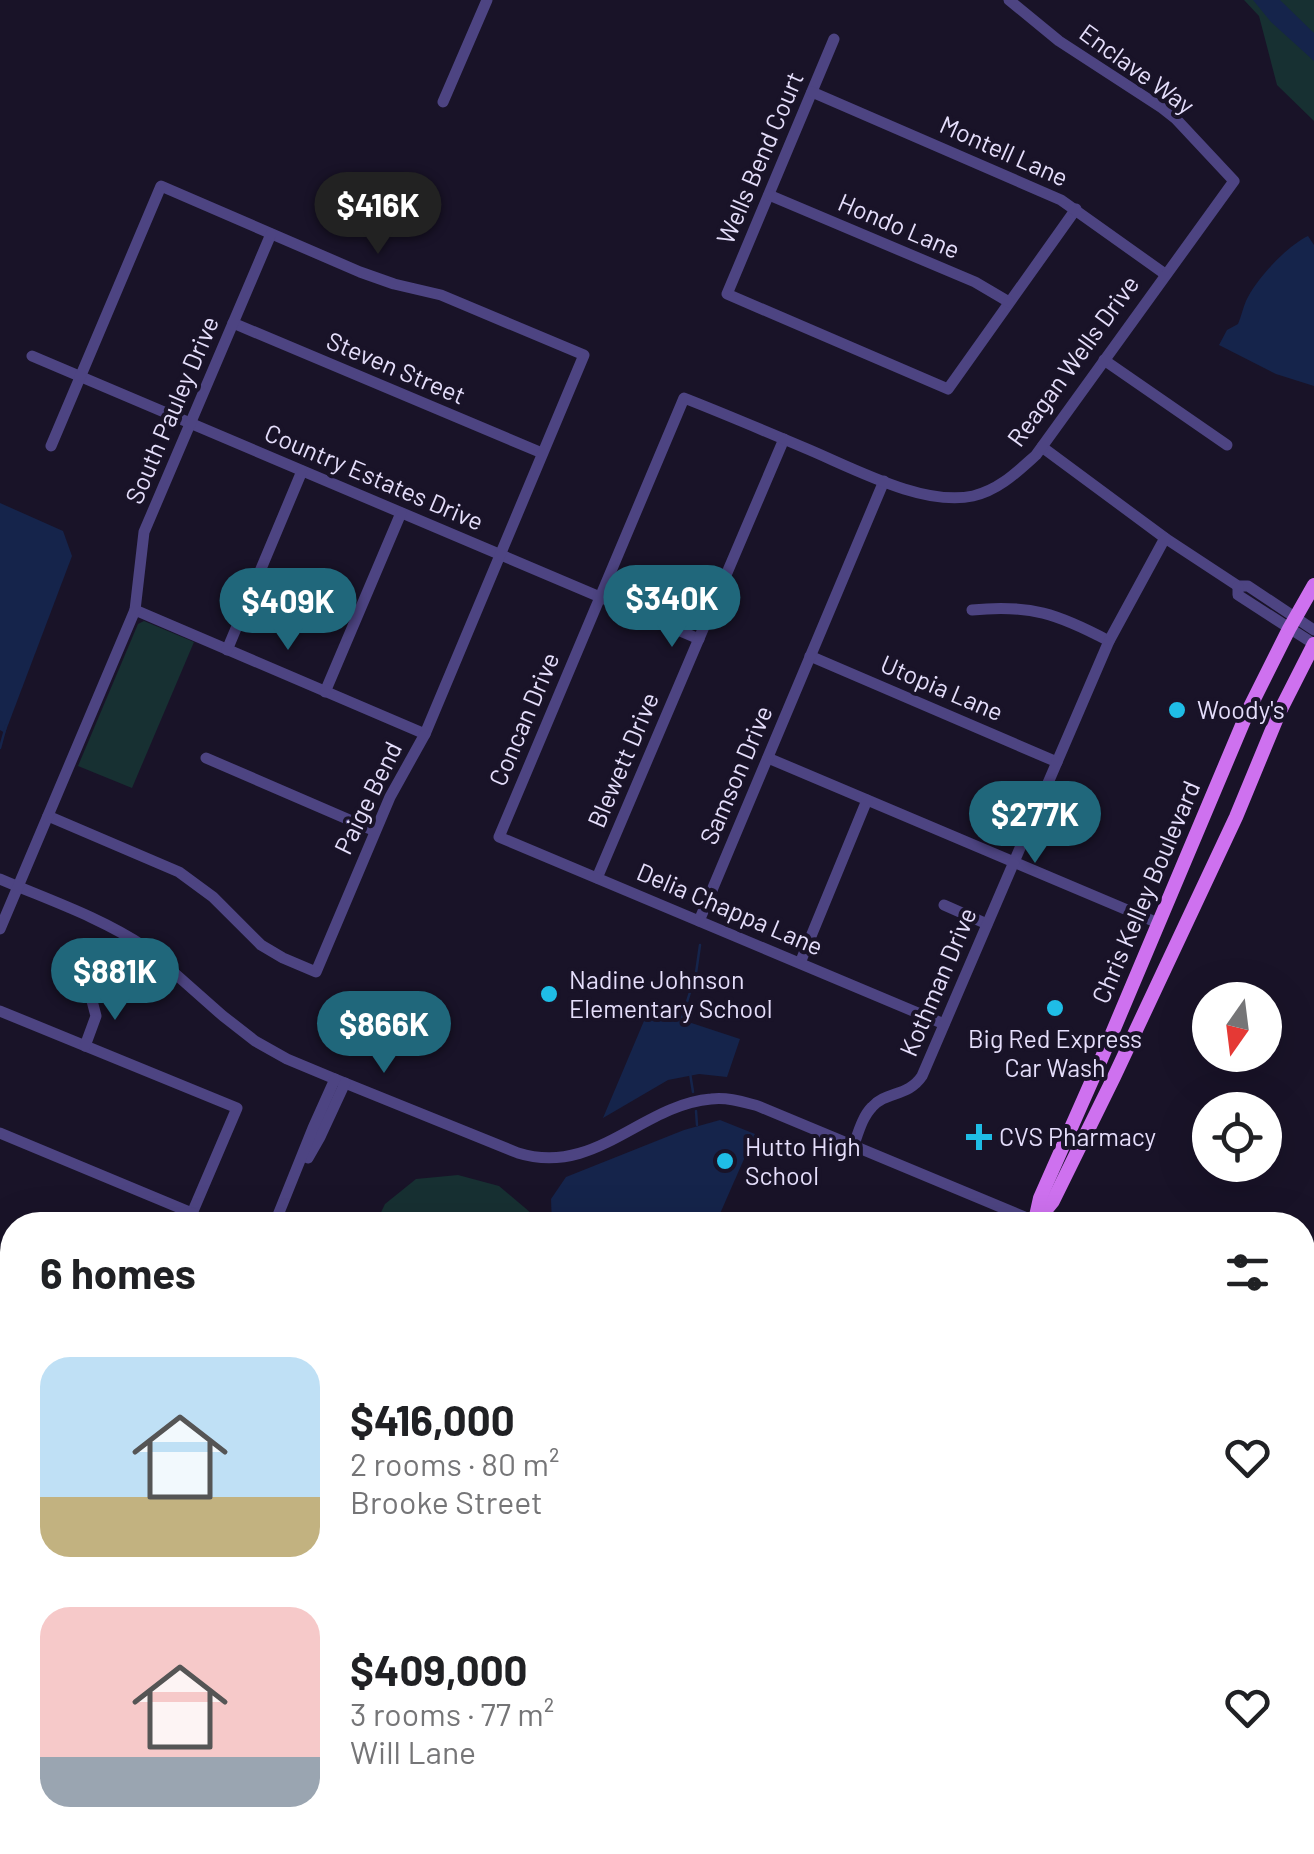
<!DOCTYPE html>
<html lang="en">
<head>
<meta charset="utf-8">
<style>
	:root { --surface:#fff; --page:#f6f6f6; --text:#202124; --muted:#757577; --accent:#20677b }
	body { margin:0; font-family:Barlow,sans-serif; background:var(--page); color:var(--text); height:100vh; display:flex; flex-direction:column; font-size:38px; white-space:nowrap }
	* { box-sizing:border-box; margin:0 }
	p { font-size:32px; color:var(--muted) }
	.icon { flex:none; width:55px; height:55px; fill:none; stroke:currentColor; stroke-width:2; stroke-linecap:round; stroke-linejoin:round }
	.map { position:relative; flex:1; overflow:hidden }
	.sheet { position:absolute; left:0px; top:1212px; width:1315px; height:642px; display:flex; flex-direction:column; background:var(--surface); border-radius:40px 40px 0 0; box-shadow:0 10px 40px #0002 }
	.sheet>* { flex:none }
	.needle { width:65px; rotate:194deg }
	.buttons { position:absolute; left:1192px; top:982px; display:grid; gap:20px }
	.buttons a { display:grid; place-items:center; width:90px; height:90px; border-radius:50%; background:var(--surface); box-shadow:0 10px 40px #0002; font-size:50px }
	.price { position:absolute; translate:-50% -85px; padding:0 22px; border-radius:35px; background:var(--accent); color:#fff; font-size:32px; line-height:65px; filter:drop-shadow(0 2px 5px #0008) }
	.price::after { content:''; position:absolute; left:50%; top:60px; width:30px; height:22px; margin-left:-15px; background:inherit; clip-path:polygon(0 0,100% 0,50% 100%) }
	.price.current { background:#222; color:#fff }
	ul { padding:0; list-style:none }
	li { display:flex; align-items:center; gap:30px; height:250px; padding:0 40px }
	li span { display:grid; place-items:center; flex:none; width:280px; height:200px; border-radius:30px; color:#555 }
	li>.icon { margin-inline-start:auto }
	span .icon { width:120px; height:120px; fill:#fffc; stroke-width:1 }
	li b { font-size:42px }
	h2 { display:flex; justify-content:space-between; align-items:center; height:120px; padding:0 40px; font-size:42px }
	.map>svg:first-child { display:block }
	.green { fill:#173032 }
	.water { fill:#15244b }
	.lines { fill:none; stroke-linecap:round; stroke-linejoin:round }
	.stream { stroke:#15244b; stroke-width:2.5 }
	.minor { stroke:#4d4482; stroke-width:11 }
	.major { stroke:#ce71ef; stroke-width:14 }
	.highway { stroke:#ee6799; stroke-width:18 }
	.rail-casing { stroke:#1fbde6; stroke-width:6 }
	.rail { stroke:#191328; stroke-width:2.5; stroke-dasharray:8; stroke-linecap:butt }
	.poi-dot { fill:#1fbde6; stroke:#191328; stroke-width:4 }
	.labels { text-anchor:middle; stroke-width:8; stroke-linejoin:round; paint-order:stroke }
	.street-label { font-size:25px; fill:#e5defb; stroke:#191328 }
	.poi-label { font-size:25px; fill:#e5defb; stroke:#191328; text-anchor:start }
</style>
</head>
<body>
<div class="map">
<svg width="1314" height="1854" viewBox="0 0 1314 1854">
	<rect width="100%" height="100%" fill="#191328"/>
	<!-- green -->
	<g class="green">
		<polygon points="1244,0 1314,0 1314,121 1277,85 1259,16"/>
		<polygon points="144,621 194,642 132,788 78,766 138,624"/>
		<polygon points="458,1175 499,1186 531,1213 527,1225 375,1225 385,1204 416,1179"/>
	</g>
	<!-- water -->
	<g class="water">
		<polygon points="1253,0 1280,0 1314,33 1314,61 1271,22"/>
		<path d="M1308,236l6,9v141l-38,-12 -57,-29 8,-15 11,-6c3,-7 5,-16 8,-23 10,-22 41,-55 62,-65z"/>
		<polygon points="0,503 63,531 72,556 5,733 0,730"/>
		<polygon points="649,1009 740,1039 727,1077 699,1074 668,1080 603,1118"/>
		<polygon points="720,1120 755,1134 715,1225 552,1225 551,1199 566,1177 684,1130"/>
	</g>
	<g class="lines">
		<!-- stream -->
		<g class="stream">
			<polyline points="0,748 6,726"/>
			<polyline points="681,1021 696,973 700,945"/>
			<polyline points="690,1073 693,1092"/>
			<polyline points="696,1111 697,1125"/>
			<polyline points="0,1396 6,1398"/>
		</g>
		<!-- minor -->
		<g class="minor">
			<polyline points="834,39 727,294 948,389 1076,209"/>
			<polyline points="812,92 1061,200 1165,274"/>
			<polyline points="443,102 487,0"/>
			<polyline points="769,195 975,282 1009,302"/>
			<polyline points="233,323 542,453"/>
			<polyline points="32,356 699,639"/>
			<polyline points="1104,360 1227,445"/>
			<polyline points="1042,447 1165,538 1238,586 1248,586 1314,630"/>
			<polyline points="1238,586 1238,595 1314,644"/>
			<polyline points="135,610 425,734"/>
			<path d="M972,610c58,-6 86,4 137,31"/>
			<polyline points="227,650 302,471"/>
			<polyline points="810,656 1057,762"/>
			<polyline points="325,692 401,513"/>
			<polyline points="206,758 375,831"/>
			<polyline points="768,758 1158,923"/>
			<polyline points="48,816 179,872 213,897 261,945 283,958 316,972 390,797 425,734 584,355 441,295 394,284 360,272 161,186 51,446"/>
			<polyline points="597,878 784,439"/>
			<path d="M0,879c49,21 100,38 145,68l78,69 32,25 32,18 48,20 183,74c77,24 123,-48 193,-54 17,-2 32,3 47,7l286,119"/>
			<polyline points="944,905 987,924"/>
			<polyline points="699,921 884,481"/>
			<polyline points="0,929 135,610 144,532 271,234"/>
			<polyline points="800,963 867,800"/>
			<polyline points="0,1011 237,1108 187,1225"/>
			<path d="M944,1024l-445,-187 185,-439c41,16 81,33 121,50 46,19 118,59 168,48 26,-6 44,-24 63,-41l198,-274 -58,-62 -14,-11 -103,-67 -50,-41"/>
			<polyline points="85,1046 96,1016 91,997"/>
			<polyline points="0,1133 192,1213"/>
			<path d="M853,1147c5,-13 9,-30 19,-40 14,-16 36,-10 50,-31l187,-435 56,-103"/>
			<polyline points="308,1158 320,1137 345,1083"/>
			<polyline points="274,1225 313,1128 335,1079"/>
			<polyline points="0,1262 12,1267"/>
			<polyline points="1302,1373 1314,1383"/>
			<polyline points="1302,1391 1314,1401"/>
			<polyline points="0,1458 12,1462"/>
			<polyline points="0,1604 12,1602"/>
		</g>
		<!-- major -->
		<g class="major">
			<polyline points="1036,1222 1053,1201 1114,1077 1236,817 1279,713 1314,644"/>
			<polyline points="1034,1225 1040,1198 1097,1069 1248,711 1289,629 1314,585"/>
			<polyline points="770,1854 779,1842"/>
		</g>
		<!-- highway -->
		<g class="highway">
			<polyline points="0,1823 12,1823"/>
			<polyline points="0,1837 12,1838"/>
			<polyline points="53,1842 162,1854"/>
			<polyline points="298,1842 540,1854"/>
		</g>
		<defs>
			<g id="rail">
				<polyline points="0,1784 12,1785"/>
				<polyline points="1081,1842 1314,1853"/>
			</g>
		</defs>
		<!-- rail casing -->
		<use href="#rail" class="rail-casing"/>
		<!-- rail -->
		<use href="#rail" class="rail"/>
	</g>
	<!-- markers -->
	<g class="poi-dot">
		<circle cx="1177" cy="710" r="10"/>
		<circle cx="549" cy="994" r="10"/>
		<circle cx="1055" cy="1008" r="10"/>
		<path d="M974 1122h10v10h10v10h-10v10h-10v-10h-10v-10h10z"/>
		<circle cx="725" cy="1161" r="10"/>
	</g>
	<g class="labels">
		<!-- street labels -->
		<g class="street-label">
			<text transform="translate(1137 69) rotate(36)" y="9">Enclave Way</text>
			<text transform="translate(1004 151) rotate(24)" y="9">Montell Lane</text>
			<text transform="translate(760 158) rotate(-67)" y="9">Wells Bend Court</text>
			<text transform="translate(899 226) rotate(23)" y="9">Hondo Lane</text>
			<text transform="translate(1073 361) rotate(-54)" y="9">Reagan Wells Drive</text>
			<text transform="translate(396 368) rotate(23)" y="9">Steven Street</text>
			<text transform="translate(172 410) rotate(-67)" y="9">South Pauley Drive</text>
			<text transform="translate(374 477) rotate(23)" y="9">Country Estates Drive</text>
			<text transform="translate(942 688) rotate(23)" y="9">Utopia Lane</text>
			<text transform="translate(524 719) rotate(-67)" y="9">Concan Drive</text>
			<text transform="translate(623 760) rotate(-67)" y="9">Blewett Drive</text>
			<text transform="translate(736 775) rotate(-67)" y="9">Samson Drive</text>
			<text transform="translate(368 798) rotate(-64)" y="9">Paige Bend</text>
			<text transform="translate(1146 892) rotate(-67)" y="9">Chris Kelley Boulevard</text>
			<text transform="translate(730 909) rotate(23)" y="9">Delia Chappa Lane</text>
			<text transform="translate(938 982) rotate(-67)" y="9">Kothman Drive</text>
		</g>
		<!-- poi labels -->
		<g class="poi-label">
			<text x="1197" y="719">Woody's</text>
			<text x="569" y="989">Nadine Johnson<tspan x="569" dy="29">Elementary School</tspan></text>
			<text x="1055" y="1048" text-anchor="middle">Big Red Express<tspan x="1055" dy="29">Car Wash</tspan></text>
			<text x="999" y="1146">CVS Pharmacy</text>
			<text x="745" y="1156">Hutto High<tspan x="745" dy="29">School</tspan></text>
		</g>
	</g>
</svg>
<div class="buttons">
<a><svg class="needle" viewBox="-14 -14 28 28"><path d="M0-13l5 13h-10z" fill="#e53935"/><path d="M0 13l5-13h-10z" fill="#757577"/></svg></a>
<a><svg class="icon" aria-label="locate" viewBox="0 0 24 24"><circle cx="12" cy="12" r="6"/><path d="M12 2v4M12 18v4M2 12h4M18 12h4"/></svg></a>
</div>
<b class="price current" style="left:378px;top:257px">$416K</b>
<b class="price" style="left:672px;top:650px">$340K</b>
<b class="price" style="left:288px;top:653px">$409K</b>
<b class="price" style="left:1035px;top:866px">$277K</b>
<b class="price" style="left:115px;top:1023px">$881K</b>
<b class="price" style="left:384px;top:1076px">$866K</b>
<section class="sheet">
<h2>6 homes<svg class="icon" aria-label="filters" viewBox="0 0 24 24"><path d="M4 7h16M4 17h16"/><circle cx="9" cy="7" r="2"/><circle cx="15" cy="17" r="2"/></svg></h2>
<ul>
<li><span style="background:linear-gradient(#bfe0f5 70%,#c2b280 0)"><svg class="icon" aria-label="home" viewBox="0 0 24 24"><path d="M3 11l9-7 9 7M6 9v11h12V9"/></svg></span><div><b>$416,000</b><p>2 rooms · 80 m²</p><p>Brooke Street</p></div><svg class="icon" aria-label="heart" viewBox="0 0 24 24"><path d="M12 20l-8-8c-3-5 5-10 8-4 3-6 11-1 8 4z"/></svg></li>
<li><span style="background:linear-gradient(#f6c9c9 75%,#9aa5b1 0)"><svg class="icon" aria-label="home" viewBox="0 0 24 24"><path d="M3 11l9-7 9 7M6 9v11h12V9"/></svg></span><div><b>$409,000</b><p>3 rooms · 77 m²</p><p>Will Lane</p></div><svg class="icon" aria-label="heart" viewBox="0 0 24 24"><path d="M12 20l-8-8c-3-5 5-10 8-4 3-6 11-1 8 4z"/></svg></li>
</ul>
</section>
</div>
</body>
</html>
